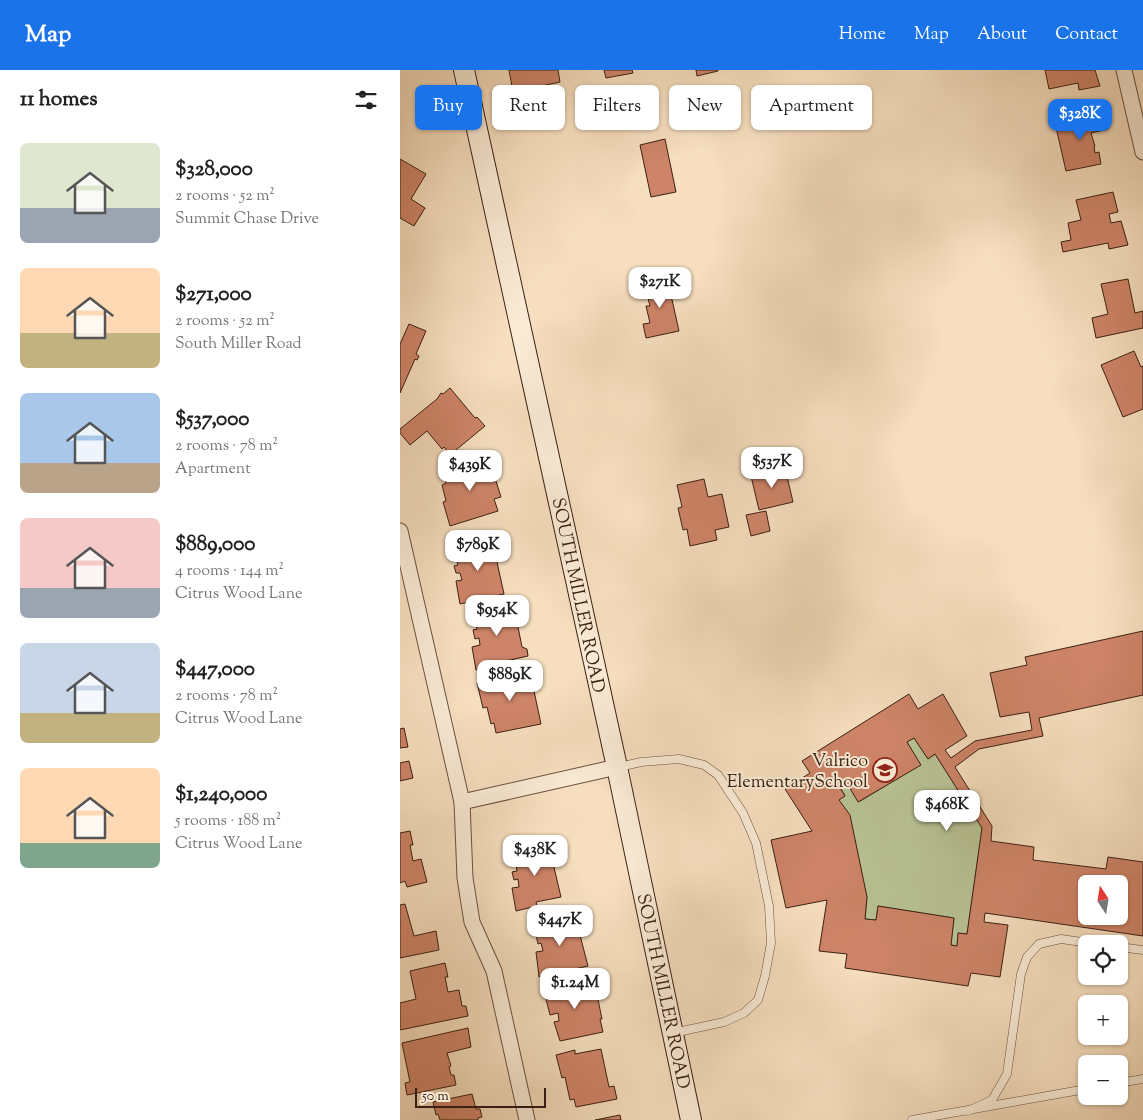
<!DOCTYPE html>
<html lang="en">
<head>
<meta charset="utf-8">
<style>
	:root { --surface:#fff; --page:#f2f2f2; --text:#222; --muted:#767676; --accent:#1a73e8 }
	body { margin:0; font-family:"Sorts Mill Goudy",serif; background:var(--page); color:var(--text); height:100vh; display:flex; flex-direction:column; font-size:19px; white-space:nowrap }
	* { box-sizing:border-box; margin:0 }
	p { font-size:16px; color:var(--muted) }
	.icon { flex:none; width:28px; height:28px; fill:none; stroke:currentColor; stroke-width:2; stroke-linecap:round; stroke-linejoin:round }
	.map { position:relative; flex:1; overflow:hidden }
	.side { display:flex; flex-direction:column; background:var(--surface); width:400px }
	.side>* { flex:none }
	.banner { position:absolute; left:15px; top:15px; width:475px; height:45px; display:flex; gap:10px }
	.needle { width:32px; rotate:348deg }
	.fabs { position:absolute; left:678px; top:805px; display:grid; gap:10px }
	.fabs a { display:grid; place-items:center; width:50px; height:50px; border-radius:8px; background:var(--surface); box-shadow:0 1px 4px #0004; font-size:25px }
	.scale { position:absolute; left:15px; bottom:12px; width:131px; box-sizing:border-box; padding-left:5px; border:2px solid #3b2013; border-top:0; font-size:14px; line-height:18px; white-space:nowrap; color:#3b2013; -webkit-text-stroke:4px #f9ead5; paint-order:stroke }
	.price { position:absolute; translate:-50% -42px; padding:0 11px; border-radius:10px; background:#fff; color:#222; font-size:16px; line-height:32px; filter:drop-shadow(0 1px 2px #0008) }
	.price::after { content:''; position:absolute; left:50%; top:30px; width:15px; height:11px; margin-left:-8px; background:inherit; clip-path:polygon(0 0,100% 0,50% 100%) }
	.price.selected { background:var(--accent); color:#fff }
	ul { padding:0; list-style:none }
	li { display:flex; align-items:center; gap:15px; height:125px; padding:0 20px }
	li span { display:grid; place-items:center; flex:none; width:140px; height:100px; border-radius:8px; color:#555 }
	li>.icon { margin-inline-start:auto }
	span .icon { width:60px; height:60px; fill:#fffc; stroke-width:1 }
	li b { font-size:21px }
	h2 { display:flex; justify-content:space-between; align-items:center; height:60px; padding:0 20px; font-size:21px }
	.chip { padding:0 18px; border-radius:8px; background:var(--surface); box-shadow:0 1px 4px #0004; font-size:18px; line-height:45px }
	.chip.selected { background:var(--accent); color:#fff }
	header { display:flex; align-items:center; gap:30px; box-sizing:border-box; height:70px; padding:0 25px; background:var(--accent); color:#fff }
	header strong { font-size:24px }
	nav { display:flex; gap:28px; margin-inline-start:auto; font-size:18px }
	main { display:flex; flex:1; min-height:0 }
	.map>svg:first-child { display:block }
	.green { fill:#b8c294; stroke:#7a7154 }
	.building { fill:#ce8468; stroke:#3b2013; fill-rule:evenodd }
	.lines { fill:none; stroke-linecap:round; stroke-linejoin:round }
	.lane-casing { stroke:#6a503e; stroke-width:9 }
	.street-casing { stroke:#6a503e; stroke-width:17 }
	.secondary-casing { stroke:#3b2013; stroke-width:22 }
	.lane { stroke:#f9ead5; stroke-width:8 }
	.street { stroke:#f9ead5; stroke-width:15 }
	.secondary { stroke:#f9ead5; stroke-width:20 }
	.labels { text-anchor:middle; stroke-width:4; stroke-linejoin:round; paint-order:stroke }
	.street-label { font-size:18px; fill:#3b2013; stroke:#f9ead5 }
	.poi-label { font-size:18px; fill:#3b2013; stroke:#f9ead5; text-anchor:end }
</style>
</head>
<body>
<header>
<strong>Map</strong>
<nav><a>Home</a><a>Map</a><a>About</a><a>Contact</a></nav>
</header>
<main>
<section class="side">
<h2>11 homes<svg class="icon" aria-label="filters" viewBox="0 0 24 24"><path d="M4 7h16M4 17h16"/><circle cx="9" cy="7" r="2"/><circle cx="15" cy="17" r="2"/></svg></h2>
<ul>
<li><span style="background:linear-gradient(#dfe7d0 65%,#9aa5b1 0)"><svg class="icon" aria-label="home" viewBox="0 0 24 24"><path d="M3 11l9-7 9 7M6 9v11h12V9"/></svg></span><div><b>$328,000</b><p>2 rooms · 52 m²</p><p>Summit Chase Drive</p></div></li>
<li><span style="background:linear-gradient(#ffd9b3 65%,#c2b280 0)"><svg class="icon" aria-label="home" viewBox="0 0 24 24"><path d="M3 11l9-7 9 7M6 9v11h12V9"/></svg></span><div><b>$271,000</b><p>2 rooms · 52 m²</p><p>South Miller Road</p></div></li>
<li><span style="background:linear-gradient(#a9c7e8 70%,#b9a48a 0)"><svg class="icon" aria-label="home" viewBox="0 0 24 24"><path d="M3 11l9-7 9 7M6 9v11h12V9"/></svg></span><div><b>$537,000</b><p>2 rooms · 78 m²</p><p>Apartment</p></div></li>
<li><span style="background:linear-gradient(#f6c9c9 70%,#9aa5b1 0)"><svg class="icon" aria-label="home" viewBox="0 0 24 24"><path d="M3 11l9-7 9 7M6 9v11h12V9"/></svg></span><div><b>$889,000</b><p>4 rooms · 144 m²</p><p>Citrus Wood Lane</p></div></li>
<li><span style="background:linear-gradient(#c9d6e8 70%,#c2b280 0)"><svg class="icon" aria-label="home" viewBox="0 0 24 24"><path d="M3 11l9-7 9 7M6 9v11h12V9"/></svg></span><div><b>$447,000</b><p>2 rooms · 78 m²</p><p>Citrus Wood Lane</p></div></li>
<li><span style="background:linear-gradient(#ffd9b3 75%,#7fa58c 0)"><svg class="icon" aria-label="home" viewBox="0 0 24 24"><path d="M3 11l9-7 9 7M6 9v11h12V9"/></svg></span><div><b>$1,240,000</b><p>5 rooms · 188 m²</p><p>Citrus Wood Lane</p></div></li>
</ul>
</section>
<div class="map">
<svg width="743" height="1050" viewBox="0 0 743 1050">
	<rect width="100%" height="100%" fill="#f6debe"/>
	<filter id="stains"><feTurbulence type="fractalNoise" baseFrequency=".004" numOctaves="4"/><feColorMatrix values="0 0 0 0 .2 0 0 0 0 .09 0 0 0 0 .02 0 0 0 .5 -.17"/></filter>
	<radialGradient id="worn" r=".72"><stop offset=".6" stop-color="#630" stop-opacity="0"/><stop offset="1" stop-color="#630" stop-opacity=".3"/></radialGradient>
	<!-- green -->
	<polygon class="green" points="514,668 528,689 535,684 582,758 567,864 558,863 557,876 551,875 554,848 478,836 476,850 465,849 467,827 439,730 445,725 437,713 445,710 459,732 520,695 507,672"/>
	<!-- building -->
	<g class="building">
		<polygon points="109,0 158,0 160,12 113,22"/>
		<polygon points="204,0 232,0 233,3 206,8"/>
		<polygon points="296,0 318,0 318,1 297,6"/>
		<polygon points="645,0 695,0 700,16 679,20 678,13 649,19"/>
		<polygon points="705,42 708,59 691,63 695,76 694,76 695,83 699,82 701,94 666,101 655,53"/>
		<polygon points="265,69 276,122 251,127 240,75"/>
		<polygon points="0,89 26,104 11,129 25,138 14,156 0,148"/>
		<polygon points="713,122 718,142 709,144 711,153 721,151 728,175 709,179 708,173 663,182 661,172 671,170 668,153 681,150 676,130"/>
		<polygon points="267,207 279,261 246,268 243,254 250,253 246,236 250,236 244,212"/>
		<polygon points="728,209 735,243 743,241 743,258 696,268 692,248 708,244 701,214"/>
		<polygon points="9,254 26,261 16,284 19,286 17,290 15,289 0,323 0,274"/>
		<polygon points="734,281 741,297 743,296 743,339 723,347 701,295"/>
		<polygon points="50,318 75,348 77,347 85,356 50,385 44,377 42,379 27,361 10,375 0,363 0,359 37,329 41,323 43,324"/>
		<polygon points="89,389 101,427 94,429 98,441 50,456 43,432 46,431 42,415 46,413 43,403"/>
		<polygon points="385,398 393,432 359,440 351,406"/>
		<polygon points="304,409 308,427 322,424 329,457 315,460 317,470 290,476 287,459 283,460 278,438 282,437 277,415"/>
		<polygon points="366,441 370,461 351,466 346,445"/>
		<polygon points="96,469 99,482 95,483 104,524 60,534 56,511 62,510 60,503 56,503 54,496 58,495 56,488 54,489 52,479"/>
		<polygon points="117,534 120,546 116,547 122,577 127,579 128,586 97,593 98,595 76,600 72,577 80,575 79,568 75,569 73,560 77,559 73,543"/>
		<path d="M743,561v64l-104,23 4,18 -64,13 -24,18 37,59 -1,15 43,6 -1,13 73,9 2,-12 35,5v74l-158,-23 -1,9 24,3 -8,52 -29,-4 -3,13 -123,-18 2,-14 -28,-3 8,-51 -41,8 -15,-68 41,-9 -27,-42 25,-16 -8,-12 107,-67 9,15 25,-15 24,42 -22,14 6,8 24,-17 57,-11 -3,-18 -29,5 -10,-44 37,-8 -2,-8zM514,668l14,21 7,-5 47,74 -15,106 -9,-1 -1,13 -6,-1 3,-27 -76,-12 -2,14 -11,-1 2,-22 -17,-82 -11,-15 6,-4 -8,-13 8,-3 13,22 63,-37 -14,-23zM686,814h33v32h-33z"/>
		<polygon points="130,602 141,654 96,663 94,653 91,654 87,637 83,638 77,613"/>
		<polygon points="4,658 8,677 0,678 0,659"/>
		<polygon points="9,691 13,708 0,711 0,693"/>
		<polygon points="10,761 13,775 10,775 13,791 21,789 27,812 7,817 5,811 0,813 0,763"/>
		<polygon points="152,776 153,782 158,781 160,788 152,789 161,827 136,832 137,836 116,841 112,818 119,817 118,809 114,810 112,802 117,801 114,782"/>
		<polygon points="5,834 14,866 36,861 39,880 0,888 0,835"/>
		<polygon points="175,846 188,896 139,907 136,882 143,881 141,873 138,874 136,865 139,864 137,854"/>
		<polygon points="45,893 48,907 45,907 48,922 59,920 62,936 66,936 68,946 0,960 0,933 16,929 10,901"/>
		<polygon points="194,910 202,949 200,949 203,962 160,971 154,952 159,951 158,943 150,945 144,921"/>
		<polygon points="68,958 71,977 47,983 51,996 49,997 51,1005 54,1005 56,1015 7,1025 5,1013 10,1012 2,973"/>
		<polygon points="201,979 209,1017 214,1016 217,1029 176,1037 174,1029 170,1030 165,1007 162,1008 156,985 175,980 175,984"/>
		<polygon points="72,1024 76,1039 80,1039 82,1047 78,1048 78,1050 40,1050 38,1044 36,1045 33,1032"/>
		<polygon points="220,1045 221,1050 195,1050"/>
	</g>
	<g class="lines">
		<defs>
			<g id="lane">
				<polyline points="219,697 241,692 279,689 304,695 318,705 343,743 356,773 369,836 371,873 365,906 358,930 344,943 324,952 273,963"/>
				<polyline points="719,877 743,880"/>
				<polyline points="719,1013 743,1009"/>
				<polyline points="568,1041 592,1030 607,1004 621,904 627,887 639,874 661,869 696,874"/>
				<polyline points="512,1050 686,1019"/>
			</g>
			<g id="street">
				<polyline points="724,0 743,82"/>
				<polyline points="0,461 62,732 65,808 72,852 94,901 127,1050"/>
				<polyline points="62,732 217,697"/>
			</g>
			<polyline id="secondary" points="64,0 217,697 291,1050"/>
		</defs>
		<!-- lane casing -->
		<use href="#lane" class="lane-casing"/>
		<!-- street casing -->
		<use href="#street" class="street-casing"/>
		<!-- secondary casing -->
		<use href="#secondary" class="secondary-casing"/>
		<!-- lane -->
		<use href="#lane" class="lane"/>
		<!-- street -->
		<use href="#street" class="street"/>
		<!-- secondary -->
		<use href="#secondary" class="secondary"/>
	</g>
	<!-- icons -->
	<defs>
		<symbol id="school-ring" viewBox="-11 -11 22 22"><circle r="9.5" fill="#f9ead5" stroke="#8f2418" stroke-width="1.5"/><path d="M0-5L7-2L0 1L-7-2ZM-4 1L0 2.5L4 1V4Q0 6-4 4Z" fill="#8f2418"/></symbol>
	</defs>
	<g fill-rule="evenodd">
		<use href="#school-ring" x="471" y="686" width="28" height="28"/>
	</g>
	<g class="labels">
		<!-- street labels -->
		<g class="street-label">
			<text transform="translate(179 525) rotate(78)" y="6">SOUTH MILLER ROAD</text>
			<text transform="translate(264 921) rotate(78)" y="6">SOUTH MILLER ROAD</text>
		</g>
		<!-- poi labels -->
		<g class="poi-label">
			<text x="468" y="696">Valrico<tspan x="468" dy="21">ElementarySchool</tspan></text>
		</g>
	</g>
	<rect width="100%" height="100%" filter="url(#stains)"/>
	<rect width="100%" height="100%" fill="url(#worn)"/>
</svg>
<div class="fabs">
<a><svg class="needle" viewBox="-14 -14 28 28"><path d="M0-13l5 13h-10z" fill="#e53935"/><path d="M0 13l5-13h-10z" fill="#767676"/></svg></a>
<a><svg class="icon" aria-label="locate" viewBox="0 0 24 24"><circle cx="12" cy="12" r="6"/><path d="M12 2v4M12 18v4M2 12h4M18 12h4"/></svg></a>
<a>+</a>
<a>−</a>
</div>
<div class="scale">50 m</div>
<b class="price selected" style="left:680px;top:71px">$328K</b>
<b class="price" style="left:260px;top:239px">$271K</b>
<b class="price" style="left:372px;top:419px">$537K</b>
<b class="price" style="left:70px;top:422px">$439K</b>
<b class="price" style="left:78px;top:502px">$789K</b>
<b class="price" style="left:97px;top:567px">$954K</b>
<b class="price" style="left:110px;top:632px">$889K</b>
<b class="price" style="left:547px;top:762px">$468K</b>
<b class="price" style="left:135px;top:807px">$438K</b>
<b class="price" style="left:160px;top:877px">$447K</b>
<b class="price" style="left:175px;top:940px">$1.24M</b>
<div class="banner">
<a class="chip selected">Buy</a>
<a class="chip">Rent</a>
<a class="chip">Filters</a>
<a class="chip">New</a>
<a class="chip">Apartment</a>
</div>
</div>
</main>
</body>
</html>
